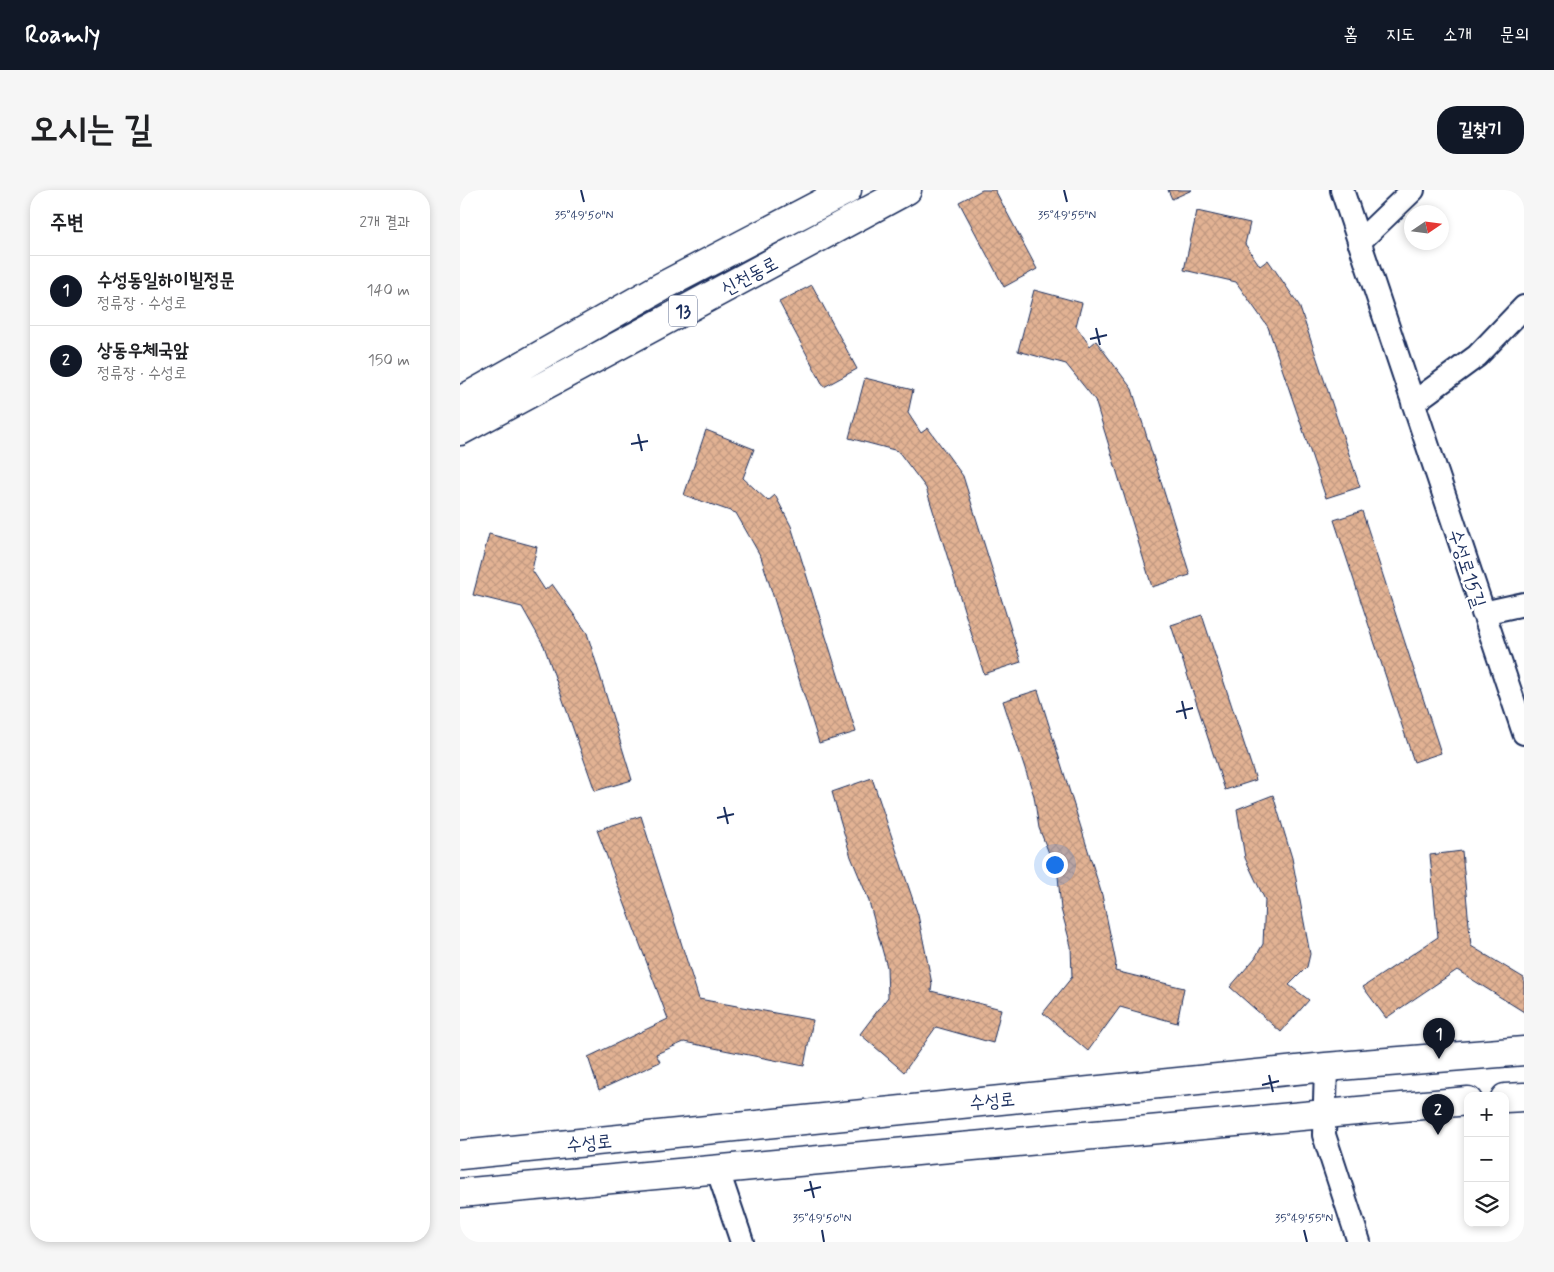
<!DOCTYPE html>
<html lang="ko">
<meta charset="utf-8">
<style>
:root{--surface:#fff;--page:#f6f6f6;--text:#202124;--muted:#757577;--line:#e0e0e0;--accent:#111827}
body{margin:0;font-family:Mynerve,"Poor Story",sans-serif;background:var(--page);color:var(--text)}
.controls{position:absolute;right:15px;bottom:15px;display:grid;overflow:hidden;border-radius:10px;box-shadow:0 2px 8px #0003}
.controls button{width:45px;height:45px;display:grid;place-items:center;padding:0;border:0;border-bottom:1px solid var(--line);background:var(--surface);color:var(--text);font:25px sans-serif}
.compass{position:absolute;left:944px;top:15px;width:45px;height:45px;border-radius:50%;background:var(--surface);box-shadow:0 2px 8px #0003;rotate:77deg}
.you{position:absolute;left:594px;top:674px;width:18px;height:18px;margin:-12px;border:4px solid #fff;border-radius:50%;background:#1a73e8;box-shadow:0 0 0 8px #1a73e833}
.badge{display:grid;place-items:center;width:32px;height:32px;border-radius:50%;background:var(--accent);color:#fff;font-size:16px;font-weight:700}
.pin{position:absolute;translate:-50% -41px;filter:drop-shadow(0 1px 2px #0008)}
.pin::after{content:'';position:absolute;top:26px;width:18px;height:15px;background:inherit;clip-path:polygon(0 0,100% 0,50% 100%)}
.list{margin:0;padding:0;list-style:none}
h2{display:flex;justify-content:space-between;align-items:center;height:65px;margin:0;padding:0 20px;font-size:21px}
h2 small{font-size:16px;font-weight:400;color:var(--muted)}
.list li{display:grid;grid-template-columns:32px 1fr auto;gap:15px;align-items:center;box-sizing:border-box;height:70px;padding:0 20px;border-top:1px solid var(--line)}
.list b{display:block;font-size:19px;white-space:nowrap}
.list p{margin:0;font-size:16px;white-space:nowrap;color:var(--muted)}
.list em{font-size:16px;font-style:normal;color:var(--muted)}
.icon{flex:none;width:28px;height:28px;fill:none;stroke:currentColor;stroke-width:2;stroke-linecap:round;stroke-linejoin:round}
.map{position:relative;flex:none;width:1064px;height:1052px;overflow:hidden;border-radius:20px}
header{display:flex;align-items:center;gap:30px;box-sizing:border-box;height:70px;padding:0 25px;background:var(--accent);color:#fff}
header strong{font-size:24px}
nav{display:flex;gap:28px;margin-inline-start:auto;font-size:18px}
.intro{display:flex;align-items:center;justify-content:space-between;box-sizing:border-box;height:120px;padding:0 30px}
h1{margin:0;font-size:35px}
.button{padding:12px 22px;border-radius:20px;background:var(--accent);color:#fff;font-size:18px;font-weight:700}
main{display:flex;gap:30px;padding:0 30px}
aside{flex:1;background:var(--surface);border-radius:20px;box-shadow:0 2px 8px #0003}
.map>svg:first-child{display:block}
.building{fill:url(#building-cross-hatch);stroke:#1b2f5e}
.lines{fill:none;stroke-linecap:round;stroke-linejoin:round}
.minor-casing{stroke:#1b2f5e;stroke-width:26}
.secondary-casing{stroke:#1b2f5e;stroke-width:31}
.primary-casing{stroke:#1b2f5e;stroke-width:31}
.minor{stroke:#fff;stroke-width:22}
.secondary{stroke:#fff;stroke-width:28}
.primary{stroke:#fff;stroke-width:28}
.ticks{fill:none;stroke:#1b2f5e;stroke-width:2}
.labels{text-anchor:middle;stroke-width:5;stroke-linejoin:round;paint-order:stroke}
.shield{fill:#fff;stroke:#5f6d8e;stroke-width:1}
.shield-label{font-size:18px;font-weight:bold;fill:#1b2f5e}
.street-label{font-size:19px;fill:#1b2f5e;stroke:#fff}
.ticks-label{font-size:12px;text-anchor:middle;fill:#1b2f5e;stroke:#fff;stroke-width:5;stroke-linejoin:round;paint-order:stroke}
</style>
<header>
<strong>Roamly</strong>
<nav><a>홈</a><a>지도</a><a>소개</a><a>문의</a></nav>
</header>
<div class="intro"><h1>오시는 길</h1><a class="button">길찾기</a></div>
<main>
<aside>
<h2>주변<small>2개 결과</small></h2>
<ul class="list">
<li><span class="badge">1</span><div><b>수성동일하이빌정문</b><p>정류장 · 수성로</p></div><em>140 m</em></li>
<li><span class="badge">2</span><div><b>상동우체국앞</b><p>정류장 · 수성로</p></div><em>150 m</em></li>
</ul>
</aside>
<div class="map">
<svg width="1064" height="1052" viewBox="0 0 1064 1052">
<defs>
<pattern id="building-cross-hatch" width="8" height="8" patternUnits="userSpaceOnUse" patternTransform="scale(1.25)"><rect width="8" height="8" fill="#e2b293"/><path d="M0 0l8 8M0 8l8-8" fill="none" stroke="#c19981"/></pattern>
</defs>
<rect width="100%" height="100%" fill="#fff"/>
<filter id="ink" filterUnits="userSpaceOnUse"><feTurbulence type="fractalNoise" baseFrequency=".02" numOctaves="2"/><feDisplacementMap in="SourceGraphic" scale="10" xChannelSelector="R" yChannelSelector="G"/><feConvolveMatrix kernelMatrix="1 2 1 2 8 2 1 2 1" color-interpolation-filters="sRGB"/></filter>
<g filter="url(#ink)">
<!-- building -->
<path class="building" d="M522 0H535L577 79 544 97 499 12Z
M708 0H732L712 9Z
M737 21 790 33 785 54 800 76 808 70 839 115 900 297 866 308 808 137 776 92 724 80Z
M352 95 397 179 364 197 319 112Z
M574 100 622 113 616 136 630 156 636 151 672 199 730 385 692 397 635 210 606 174 558 161Z
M405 188 453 200 448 223 461 243 468 238 503 286 561 472 524 484 466 298 438 261 389 248Z
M246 240 294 259 283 288 308 311 315 305 331 336 396 542 359 553 301 367 276 323 224 305Z
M902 321 981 563 954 572 874 330Z
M29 344 77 357 72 380 85 400 92 394 127 443 172 590 135 601 84 456 62 417 13 405Z
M742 425 796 590 765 600 711 435Z
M578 500 642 705 656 773 655 781 724 798 717 833 660 817 628 861 583 823 612 787 611 756 601 719 598 686 579 638 574 606 543 511Z
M412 588 458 725 472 794 471 801 541 819 533 853 476 837 444 882 400 844 428 807 427 777 408 708 391 667 372 602Z
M813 605 832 668 850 764 847 777 829 795 849 810 821 842 770 797 795 768 803 754 805 710 785 668 777 619Z
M181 626 239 809 353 830 344 876 224 852 196 864 200 872 139 900 128 867 208 829 137 640Z
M1002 661 1011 756 1064 788V822L997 780 926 828 903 797 978 747 970 665Z"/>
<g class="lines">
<!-- minor casing -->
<g class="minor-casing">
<path id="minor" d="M882 0 1064 543
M899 52 953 0
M953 213 1017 166 1064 117
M1023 423 1064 414
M866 877 864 945 899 1052
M258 981 282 1052"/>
</g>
<!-- secondary casing -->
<g class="secondary-casing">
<path id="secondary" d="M1045 908 1064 907
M0 965 866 877 1064 861
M0 1003C336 974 672 939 1008 911"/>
</g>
<!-- primary casing -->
<g class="primary-casing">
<path id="primary" d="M0 211 201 97 387 0
M0 241 447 0"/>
</g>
<!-- minor -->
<use href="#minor" class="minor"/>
<!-- secondary -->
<use href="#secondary" class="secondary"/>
<!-- primary -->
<use href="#primary" class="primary"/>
</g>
</g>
<!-- ticks -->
<path class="ticks" d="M121 0 124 12M604 0 607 12M636 138 640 155M630 149 647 145M178 244 182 261M171 254 188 251M722 511 726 529M716 522 733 518M264 617 268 634M257 628 274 624M809 885 813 902M802 895 819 891M350 991 354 1008M344 1001 361 997M362 1040 364 1052M844 1040 847 1052"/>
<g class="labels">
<!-- shield labels -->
<rect class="shield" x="209" y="105.5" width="28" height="31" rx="4"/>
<g class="shield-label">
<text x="223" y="127">13</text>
</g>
<!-- street labels -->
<g class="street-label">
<text transform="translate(289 85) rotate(-28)" y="7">신천동로</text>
<text transform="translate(1008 378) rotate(72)" y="7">수성로15길</text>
<text transform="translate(532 910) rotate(-6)" y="7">수성로</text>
<text transform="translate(129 952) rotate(-6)" y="7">수성로</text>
</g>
</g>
<g class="ticks-label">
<text x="124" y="29">35°49'50"N</text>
<text x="607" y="29">35°49'55"N</text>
<text x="362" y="1032">35°49'50"N</text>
<text x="844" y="1032">35°49'55"N</text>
</g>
</svg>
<div class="controls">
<button>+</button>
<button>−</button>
<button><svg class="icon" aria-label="layers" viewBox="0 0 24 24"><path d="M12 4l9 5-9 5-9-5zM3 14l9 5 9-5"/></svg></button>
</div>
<svg class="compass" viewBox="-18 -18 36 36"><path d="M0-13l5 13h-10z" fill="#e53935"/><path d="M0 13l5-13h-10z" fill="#757577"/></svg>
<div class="you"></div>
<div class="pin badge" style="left:979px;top:869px">1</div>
<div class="pin badge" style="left:978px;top:945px">2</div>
</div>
</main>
